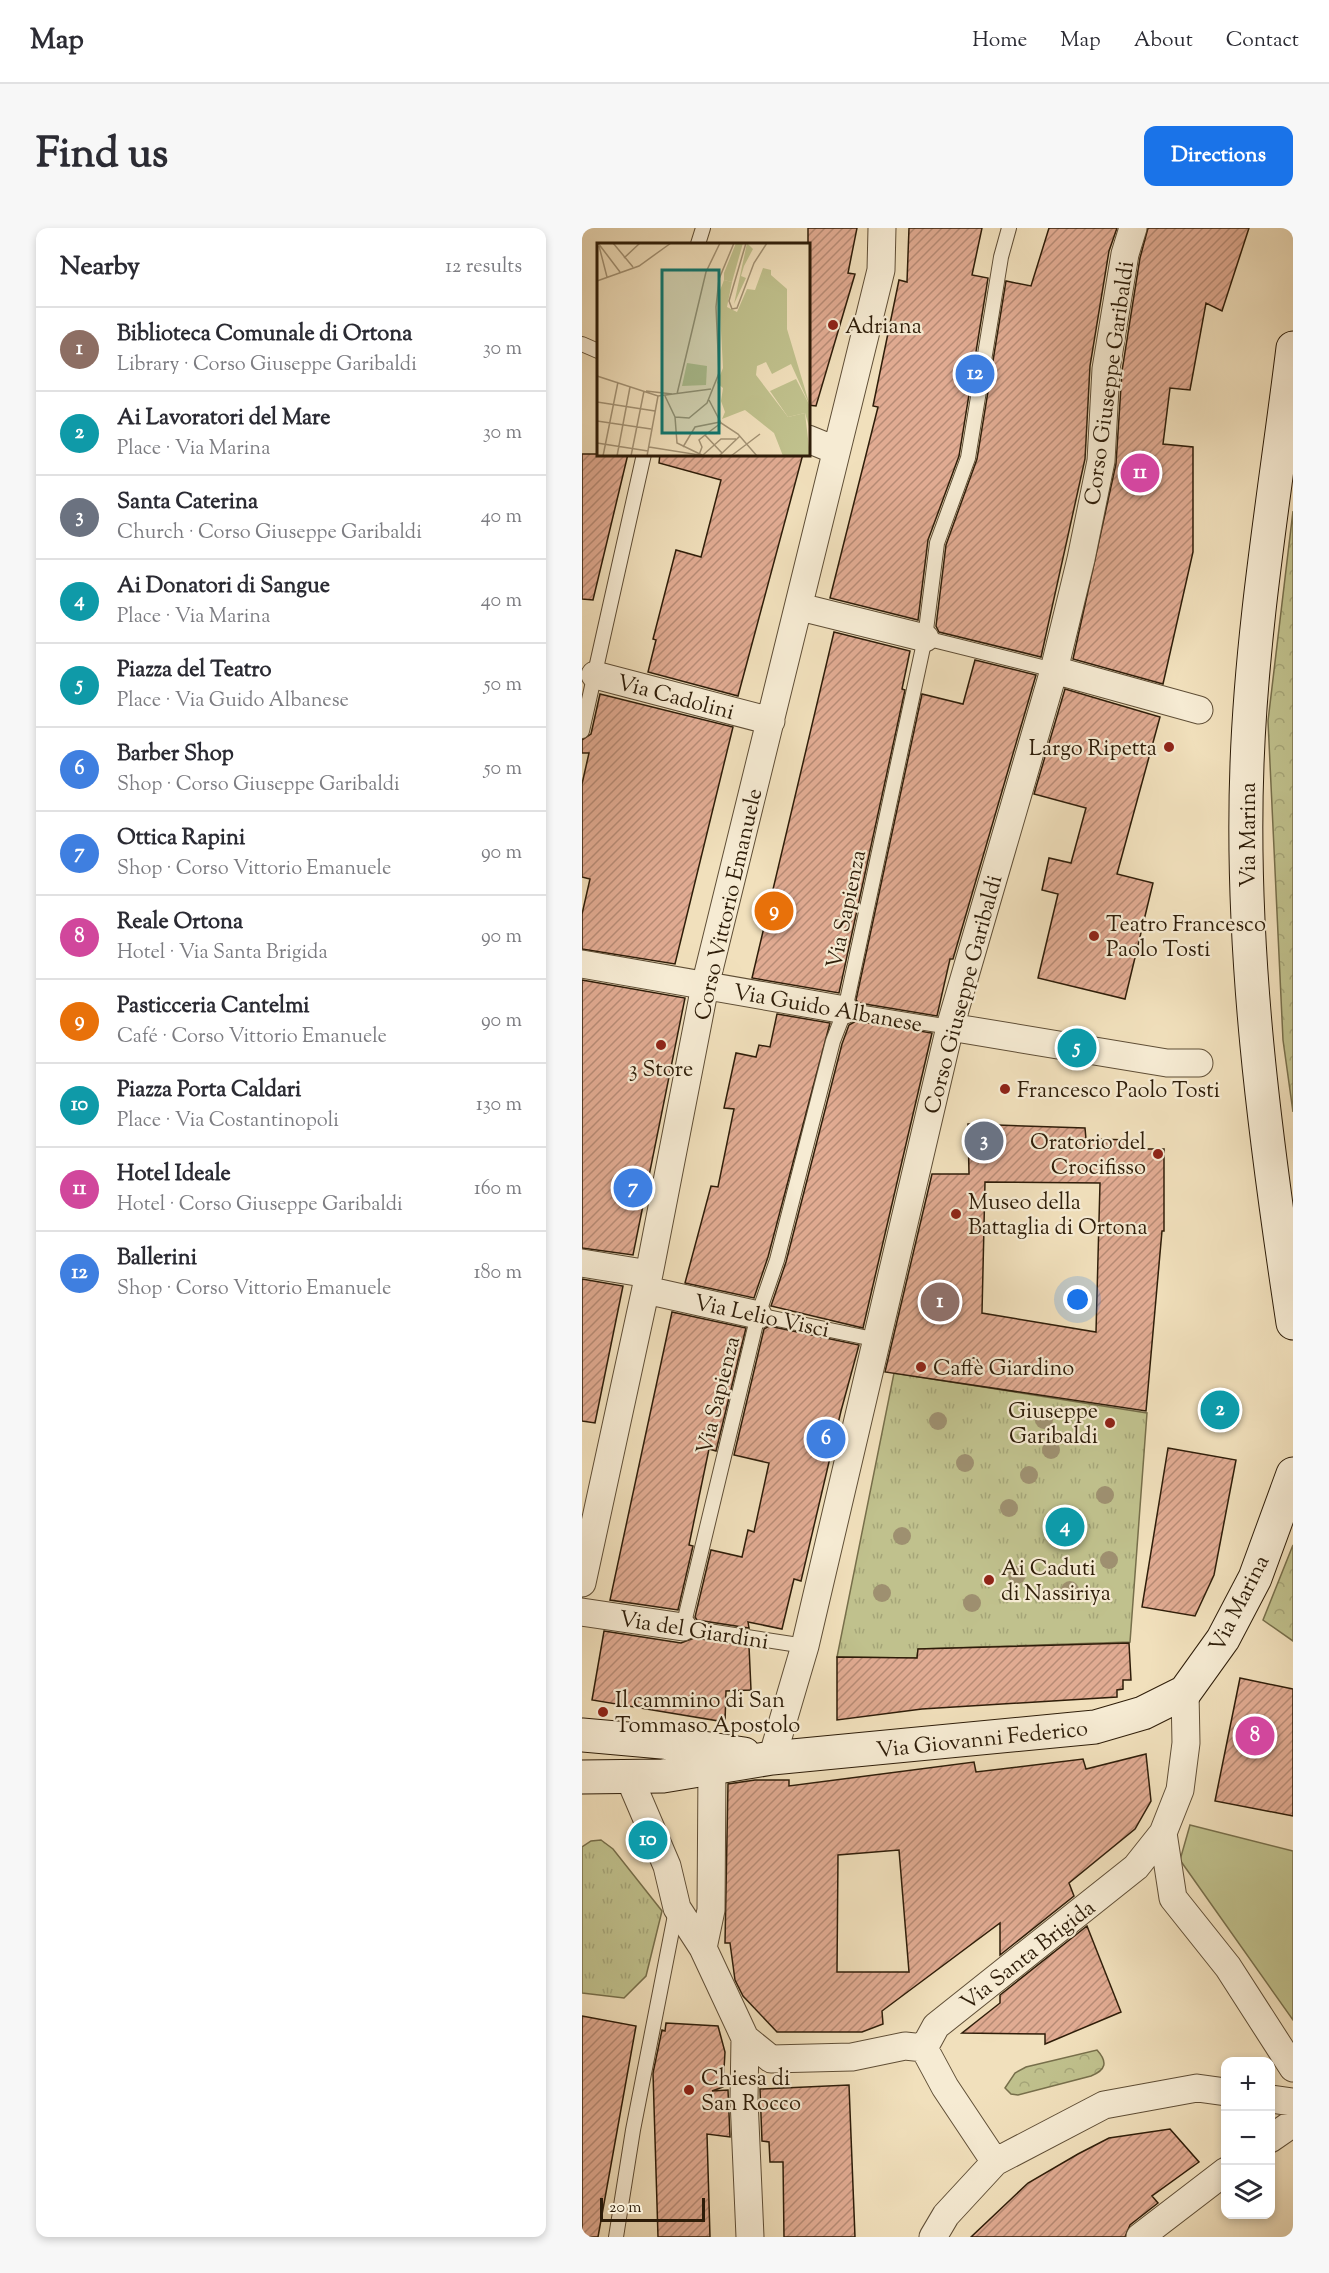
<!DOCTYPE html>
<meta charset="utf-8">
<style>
:root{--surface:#fff;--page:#f7f7f7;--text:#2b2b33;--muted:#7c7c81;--line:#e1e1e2;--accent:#1a73e8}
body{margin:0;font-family:"Sorts Mill Goudy",serif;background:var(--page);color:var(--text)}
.controls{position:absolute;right:18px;bottom:18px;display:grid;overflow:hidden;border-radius:12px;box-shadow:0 3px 9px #0003}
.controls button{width:54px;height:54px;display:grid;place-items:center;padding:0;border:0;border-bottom:2px solid var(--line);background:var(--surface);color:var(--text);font:30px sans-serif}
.scale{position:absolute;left:18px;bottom:15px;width:105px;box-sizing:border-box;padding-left:6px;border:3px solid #2e1d09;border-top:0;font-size:16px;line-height:21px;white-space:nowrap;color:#2e1d09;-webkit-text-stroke:4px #f6ebd3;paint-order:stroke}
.you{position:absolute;left:496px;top:1072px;width:21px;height:21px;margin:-15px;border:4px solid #fff;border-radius:50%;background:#1a73e8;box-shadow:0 0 0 9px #1a73e833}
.badge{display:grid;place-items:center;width:39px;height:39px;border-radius:50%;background:var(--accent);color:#fff;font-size:20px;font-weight:700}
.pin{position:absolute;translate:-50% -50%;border:3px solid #fff;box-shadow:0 2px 6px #0006}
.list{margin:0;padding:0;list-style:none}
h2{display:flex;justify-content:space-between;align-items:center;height:78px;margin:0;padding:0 24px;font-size:26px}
h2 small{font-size:20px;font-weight:400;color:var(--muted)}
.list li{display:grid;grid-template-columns:39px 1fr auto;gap:18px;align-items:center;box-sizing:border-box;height:84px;padding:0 24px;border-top:2px solid var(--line)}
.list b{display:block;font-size:22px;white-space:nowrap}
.list p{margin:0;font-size:20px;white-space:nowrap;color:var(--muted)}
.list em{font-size:20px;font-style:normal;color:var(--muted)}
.icon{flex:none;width:33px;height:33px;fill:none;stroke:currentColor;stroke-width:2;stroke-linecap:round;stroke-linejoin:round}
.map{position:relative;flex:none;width:711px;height:2009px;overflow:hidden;border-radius:12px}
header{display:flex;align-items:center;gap:36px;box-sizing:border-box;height:84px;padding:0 30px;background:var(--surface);border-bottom:2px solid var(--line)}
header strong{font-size:28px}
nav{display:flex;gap:33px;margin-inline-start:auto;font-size:21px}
.intro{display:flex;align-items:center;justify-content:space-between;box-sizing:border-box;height:144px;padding:0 36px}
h1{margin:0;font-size:42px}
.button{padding:15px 27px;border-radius:12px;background:var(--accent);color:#fff;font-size:21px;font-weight:700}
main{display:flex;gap:36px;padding:0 36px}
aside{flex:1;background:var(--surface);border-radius:12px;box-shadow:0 3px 9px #0003}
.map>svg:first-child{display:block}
.green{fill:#c0c18d;stroke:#776f4b;stroke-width:1.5}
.forest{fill:url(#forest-crowns);stroke:#776f4b;stroke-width:1.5}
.park{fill:url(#park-tufts);stroke:#776f4b;stroke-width:1.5}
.building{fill:url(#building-hatch);stroke:#2e1d09;stroke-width:1.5;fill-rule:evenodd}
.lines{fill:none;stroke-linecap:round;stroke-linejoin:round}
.lane-casing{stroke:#5f4e36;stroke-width:16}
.street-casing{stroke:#5f4e36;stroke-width:29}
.secondary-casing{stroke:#2e1d09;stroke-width:35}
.lane{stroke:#f6ebd3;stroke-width:14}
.street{stroke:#f6ebd3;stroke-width:27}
.secondary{stroke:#f6ebd3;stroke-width:33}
.tree{fill:#9e9070}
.poi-dot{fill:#8f2418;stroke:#f6ebd3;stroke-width:2}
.labels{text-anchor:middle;stroke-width:4.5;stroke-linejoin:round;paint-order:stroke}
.poi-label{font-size:22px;fill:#2e1d09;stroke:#f6ebd3;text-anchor:start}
.street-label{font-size:22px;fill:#2e1d09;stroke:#f6ebd3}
.inset-road{fill:none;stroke:#a39274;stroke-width:1.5}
.view{fill:#0f766e;fill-opacity:0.15;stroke:#0f766e;stroke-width:3}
.inset-edge{fill:none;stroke:#2e1d09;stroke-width:3}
</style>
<header>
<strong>Map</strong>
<nav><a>Home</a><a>Map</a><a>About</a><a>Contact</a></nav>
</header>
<div class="intro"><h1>Find us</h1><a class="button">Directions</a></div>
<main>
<aside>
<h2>Nearby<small>12 results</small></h2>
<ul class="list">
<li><span class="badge" style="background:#8d6e63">1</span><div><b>Biblioteca Comunale di Ortona</b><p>Library · Corso Giuseppe Garibaldi</p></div><em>30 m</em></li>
<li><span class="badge" style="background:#0f9aa8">2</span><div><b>Ai Lavoratori del Mare</b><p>Place · Via Marina</p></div><em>30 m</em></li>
<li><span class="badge" style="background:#6b7280">3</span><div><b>Santa Caterina</b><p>Church · Corso Giuseppe Garibaldi</p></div><em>40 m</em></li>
<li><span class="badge" style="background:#0f9aa8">4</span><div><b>Ai Donatori di Sangue</b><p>Place · Via Marina</p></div><em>40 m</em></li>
<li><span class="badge" style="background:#0f9aa8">5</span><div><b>Piazza del Teatro</b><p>Place · Via Guido Albanese</p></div><em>50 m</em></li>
<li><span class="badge" style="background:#3f7fe0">6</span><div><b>Barber Shop</b><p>Shop · Corso Giuseppe Garibaldi</p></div><em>50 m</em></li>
<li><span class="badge" style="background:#3f7fe0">7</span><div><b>Ottica Rapini</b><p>Shop · Corso Vittorio Emanuele</p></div><em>90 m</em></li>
<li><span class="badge" style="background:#d1479c">8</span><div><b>Reale Ortona</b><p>Hotel · Via Santa Brigida</p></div><em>90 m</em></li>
<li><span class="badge" style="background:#e8710a">9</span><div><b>Pasticceria Cantelmi</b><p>Café · Corso Vittorio Emanuele</p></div><em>90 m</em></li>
<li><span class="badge" style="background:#0f9aa8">10</span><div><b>Piazza Porta Caldari</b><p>Place · Via Costantinopoli</p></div><em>130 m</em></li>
<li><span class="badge" style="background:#d1479c">11</span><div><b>Hotel Ideale</b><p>Hotel · Corso Giuseppe Garibaldi</p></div><em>160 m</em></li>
<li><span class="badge" style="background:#3f7fe0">12</span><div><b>Ballerini</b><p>Shop · Corso Vittorio Emanuele</p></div><em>180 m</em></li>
</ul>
</aside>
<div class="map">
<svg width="711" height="2009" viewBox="0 0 711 2009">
<defs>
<pattern id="forest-crowns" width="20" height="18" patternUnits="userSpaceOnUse" patternTransform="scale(1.5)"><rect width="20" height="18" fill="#c0c18d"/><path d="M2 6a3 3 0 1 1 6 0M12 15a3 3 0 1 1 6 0" fill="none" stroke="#a5a578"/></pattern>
<pattern id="park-tufts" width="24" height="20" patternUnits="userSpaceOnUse" patternTransform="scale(1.5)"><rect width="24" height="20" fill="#c0c18d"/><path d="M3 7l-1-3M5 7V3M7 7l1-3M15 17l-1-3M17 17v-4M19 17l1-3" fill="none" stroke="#a5a578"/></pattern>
<pattern id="building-hatch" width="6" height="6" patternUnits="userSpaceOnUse" patternTransform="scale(1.5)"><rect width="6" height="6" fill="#e1ab92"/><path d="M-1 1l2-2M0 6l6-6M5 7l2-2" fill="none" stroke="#b78b75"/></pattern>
</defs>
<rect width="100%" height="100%" fill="#f1e0bc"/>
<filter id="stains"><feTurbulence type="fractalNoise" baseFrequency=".00333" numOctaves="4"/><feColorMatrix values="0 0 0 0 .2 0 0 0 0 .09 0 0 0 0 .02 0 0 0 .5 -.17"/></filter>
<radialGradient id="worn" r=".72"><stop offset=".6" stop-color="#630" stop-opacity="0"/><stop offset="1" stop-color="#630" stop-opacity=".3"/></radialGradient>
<!-- green -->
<path class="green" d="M608 1597 711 1623V1792L598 1632Z"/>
<!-- forest -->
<path class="forest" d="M711 283V884L701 812 686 493Z
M711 1317V1413L681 1392Z
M515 1822C526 1834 524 1842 509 1848L436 1867 429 1866 423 1860 433 1845 444 1839Z"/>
<!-- park -->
<path class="park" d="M312 1145 565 1185 548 1414 336 1421 335 1430 255 1429Z
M19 1612 31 1621 80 1683 64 1748 42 1770 0 1765V1619L9 1613Z"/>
<!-- building -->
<path class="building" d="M226 0H275L266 45 273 46 234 178 226 177Z
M327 0H400L390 47 406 50 377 228 346 312 336 392 248 370 296 179 291 178 317 52 325 54Z
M467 0H535L527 23 508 138 503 231 459 429 357 404 354 398 364 317 395 231 424 53 449 58Z
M566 0H667L640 83 624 75 608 162 588 160 581 216 611 219V324L581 456 491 431 534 236 540 143 558 30Z
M0 226H46L11 372 0 371Z
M78 226H221L156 468 66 444 74 412 71 411 94 322 119 329 139 252 77 235Z
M252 404 328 423 320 461 323 462 257 765 170 750Z
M393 432 454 447 371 731H368L355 788 277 775 274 772 340 466 381 476Z
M483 461 578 489 535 646 571 655 543 771 456 750 476 666 460 662 467 630 489 635 504 580 452 566Z
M18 466 151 499 93 736 0 721V686L8 651 0 649V556L7 525H0V512L9 506Z
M0 752 103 770 51 1027 0 1020Z
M195 786 248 795 186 1029 172 1070 103 1055 129 958 136 959 152 881 142 880 154 825 174 829 177 817 188 819Z
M274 793 350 805 281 1100 189 1078 204 1034 260 816 267 797Z
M386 896 503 900 504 911 556 912 555 921H582V1003H580L564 1183 303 1144 350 946H387ZM403 954 518 955 514 1104 400 1085Z
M0 1051 41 1058 13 1195 0 1193Z
M90 1084 164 1100 134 1223 127 1221 107 1317 111 1318 96 1382 28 1372Z
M187 1098 277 1117 259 1183 219 1353 212 1351 200 1401 166 1394 167 1400 115 1392 113 1389 129 1322 160 1329 166 1302 172 1304 187 1235 152 1227 182 1101Z
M586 1220 654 1232 632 1347 613 1388 560 1379Z
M22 1403 99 1415 112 1410 167 1418 169 1462 144 1463 143 1494 10 1472Z
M547 1415 549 1452H541V1461L535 1462V1469L340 1481 255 1492V1429L335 1430 336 1421Z
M658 1450 711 1461V1588L633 1573Z
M564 1526 569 1573 553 1601 487 1655 492 1668 418 1727V1695L300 1783 301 1796 280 1804H195L161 1768 153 1752 148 1715H143L146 1556 173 1552H207V1558L392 1534 394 1544 501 1531 504 1541ZM317 1622 327 1744H255L256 1627Z
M505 1698 539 1784 463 1816V1806L380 1805 418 1775V1767Z
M0 1788 54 1798 16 2009H0Z
M84 1795 136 1798 143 1824 141 1859 130 1863 146 1862 148 1909 125 1906 128 2009H76L71 1845 80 1802 83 1803Z
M267 1857 273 2009H202L201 1934H188L187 1914 180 1913 178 1861Z
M588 1901 617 1934 570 1968 576 1975 548 1997 543 2009H389L446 1955 496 1926 527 1910Z"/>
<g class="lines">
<!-- lane casing -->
<g class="lane-casing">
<path id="lane" d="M116 16 121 0
M0 116 16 123
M343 410 472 442
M0 503 62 226
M263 782 368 799
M176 1087 296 1112
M223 1418 101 1399 176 1087 195 1032 251 813 263 782 343 410 355 315 386 230 419 29 427 0
M34 2009 51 1902 94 1682"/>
</g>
<!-- street casing -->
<g class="street-casing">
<path id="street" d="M226 211 253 222
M218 379 343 410
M472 442 617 482
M13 447 189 493
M0 736 263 782
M368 799 585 835H617
M0 1035 67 1046
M64 1062 176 1087
M0 1355 67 1046 123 758 299 42 300 0
M0 1384 101 1399
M190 1530 223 1418 368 799 472 442 499 331 519 233 524 141 543 26 551 0
M47 1549 85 1638 95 1680 121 1720 163 1810 162 1871 168 2009
M581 1605 591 1670 646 1739 711 1840
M121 1720 129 1682 130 1541
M163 1810 189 1831 270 1829 323 1818 342 1820 354 1798 554 1639 581 1605 598 1562 604 1515 603 1464
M342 1820 363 1859 413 1934
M688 1871 711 1874
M688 1911 711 1895
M351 2009 364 1987 413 1934 522 1877 615 1860 644 1864
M558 2009 644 1943"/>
</g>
<!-- secondary casing -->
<g class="secondary-casing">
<path id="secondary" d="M711 120C694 258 670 397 665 536 658 723 683 910 711 1095
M0 1507 80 1514 162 1526
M0 1549 81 1548 190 1530 513 1499 561 1485 603 1464 641 1411 673 1350 711 1246"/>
</g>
<!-- lane -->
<use href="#lane" class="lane"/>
<!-- street -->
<use href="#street" class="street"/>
<!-- secondary -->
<use href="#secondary" class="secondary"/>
</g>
<!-- trees -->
<g class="tree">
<circle cx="462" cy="1192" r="9"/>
<circle cx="356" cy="1193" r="9"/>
<circle cx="469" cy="1222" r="9"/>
<circle cx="383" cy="1235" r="9"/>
<circle cx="447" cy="1247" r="9"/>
<circle cx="523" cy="1267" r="9"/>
<circle cx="427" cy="1280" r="9"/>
<circle cx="320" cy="1308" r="9"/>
<circle cx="527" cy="1332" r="9"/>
<circle cx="435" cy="1347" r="9"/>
<circle cx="488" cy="1362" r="9"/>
<circle cx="300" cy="1365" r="9"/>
<circle cx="390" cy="1375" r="9"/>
</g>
<!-- markers -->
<g class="poi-dot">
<circle cx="251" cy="97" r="6"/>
<circle cx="587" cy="519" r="6"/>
<circle cx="512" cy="708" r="6"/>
<circle cx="79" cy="817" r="6"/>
<circle cx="423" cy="861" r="6"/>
<circle cx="576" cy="926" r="6"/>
<circle cx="374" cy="986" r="6"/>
<circle cx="339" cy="1139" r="6"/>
<circle cx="528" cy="1195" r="6"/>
<circle cx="407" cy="1352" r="6"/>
<circle cx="21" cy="1484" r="6"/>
<circle cx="107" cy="1862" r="6"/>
</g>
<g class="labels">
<!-- poi labels -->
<g class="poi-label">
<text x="263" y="105">Adriana</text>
<text x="575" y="527" text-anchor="end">Largo Ripetta</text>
<text x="524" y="703">Teatro Francesco<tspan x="524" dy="25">Paolo Tosti</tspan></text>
<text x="79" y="848" text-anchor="middle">3 Store</text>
<text x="435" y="869">Francesco Paolo Tosti</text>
<text x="564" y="921" text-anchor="end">Oratorio del<tspan x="564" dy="25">Crocifisso</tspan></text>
<text x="386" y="981">Museo della<tspan x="386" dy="25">Battaglia di Ortona</tspan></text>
<text x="351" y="1147">Caffè Giardino</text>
<text x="516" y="1190" text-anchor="end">Giuseppe<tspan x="516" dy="25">Garibaldi</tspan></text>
<text x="419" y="1347">Ai Caduti<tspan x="419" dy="25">di Nassiriya</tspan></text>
<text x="33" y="1479">Il cammino di San<tspan x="33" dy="25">Tommaso Apostolo</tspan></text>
<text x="119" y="1857">Chiesa di<tspan x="119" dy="25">San Rocco</tspan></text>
</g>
<!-- street labels -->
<g class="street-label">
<text transform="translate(526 155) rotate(-82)" y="8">Corso Giuseppe Garibaldi</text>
<text transform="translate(94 468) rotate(15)" y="8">Via Cadolini</text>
<text transform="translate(665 607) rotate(-90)" y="8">Via Marina</text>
<text transform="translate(145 676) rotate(-77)" y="8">Corso Vittorio Emanuele</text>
<text transform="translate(263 681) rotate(-78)" y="8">Via Sapienza</text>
<text transform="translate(380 766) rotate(-75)" y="8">Corso Giuseppe Garibaldi</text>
<text transform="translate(246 779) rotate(10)" y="8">Via Guido Albanese</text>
<text transform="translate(180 1087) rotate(12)" y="8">Via Lelio Visci</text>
<text transform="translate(135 1167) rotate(-76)" y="8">Via Sapienza</text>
<text transform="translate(656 1375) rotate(-63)" y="8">Via Marina</text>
<text transform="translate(112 1401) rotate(9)" y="8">Via del Giardini</text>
<text transform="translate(400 1510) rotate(-6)" y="8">Via Giovanni Federico</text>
<text transform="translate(445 1726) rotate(-38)" y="8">Via Santa Brigida</text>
</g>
</g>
<!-- overview -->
<g transform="translate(15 15)">
<rect width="213" height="213" fill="#f1e0bc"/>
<path d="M139 0H146L135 39 127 37V30ZM150 0 156 6 147 23 144 33 149 35 137 61ZM199 136 213 163V187L208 170 191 174 173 148Z" fill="#c0c18d"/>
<path d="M166 25 174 27V32L190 46V86L213 163 194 121 175 131 169 119 160 123 159 132 191 174 208 170 213 213H186L177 190 148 167 125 176 128 169 124 158 126 145 120 140 126 125 122 50 127 37 135 39 130 64 140 69 150 46 158 47Z" fill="#c0c18d"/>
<path d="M90 120 110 123 109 142 85 143Z" fill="#c0c18d"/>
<path class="inset-road" d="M1 0 23 29M16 0 36 24M149 0 132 58 135 66 140 65 157 20 170 0M2 3 10 34M27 15 43 0M0 38 42 23 74 0M0 133 61 153 114 146M49 148 75 151M80 151 109 29 123 0M68 153 78 174 80 200 107 213M112 157 124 180 141 191 160 213M0 159 58 168M78 174 92 175 110 160 122 130 119 64 122 36 137 0M0 178 54 186M124 180 108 192 125 210M0 200 51 208M52 204 102 212 105 204 102 197 108 192M86 204 98 184 123 179M106 212 124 196H139M6 213 21 139M20 213 33 144M34 213 47 148M50 213 61 153M122 213 143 193M134 213 163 191"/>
<path class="view" d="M65 27H122V190H65Z"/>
<rect width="213" height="213" class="inset-edge"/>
</g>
<rect width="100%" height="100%" filter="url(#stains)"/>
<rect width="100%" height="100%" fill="url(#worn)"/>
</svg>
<div class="controls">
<button>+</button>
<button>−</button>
<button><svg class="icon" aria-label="layers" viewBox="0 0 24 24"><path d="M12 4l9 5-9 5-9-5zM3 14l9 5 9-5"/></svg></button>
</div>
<div class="scale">20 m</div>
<div class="you"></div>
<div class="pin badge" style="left:358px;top:1074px;background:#8d6e63">1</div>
<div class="pin badge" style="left:638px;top:1182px;background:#0f9aa8">2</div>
<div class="pin badge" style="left:402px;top:913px;background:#6b7280">3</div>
<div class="pin badge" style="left:483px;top:1299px;background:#0f9aa8">4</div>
<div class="pin badge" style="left:495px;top:820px;background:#0f9aa8">5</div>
<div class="pin badge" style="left:244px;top:1211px;background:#3f7fe0">6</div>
<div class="pin badge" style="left:51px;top:960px;background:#3f7fe0">7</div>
<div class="pin badge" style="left:673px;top:1508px;background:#d1479c">8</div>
<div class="pin badge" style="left:192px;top:683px;background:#e8710a">9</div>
<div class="pin badge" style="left:66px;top:1612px;background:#0f9aa8">10</div>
<div class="pin badge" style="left:558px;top:245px;background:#d1479c">11</div>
<div class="pin badge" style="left:393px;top:146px;background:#3f7fe0">12</div>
</div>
</main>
